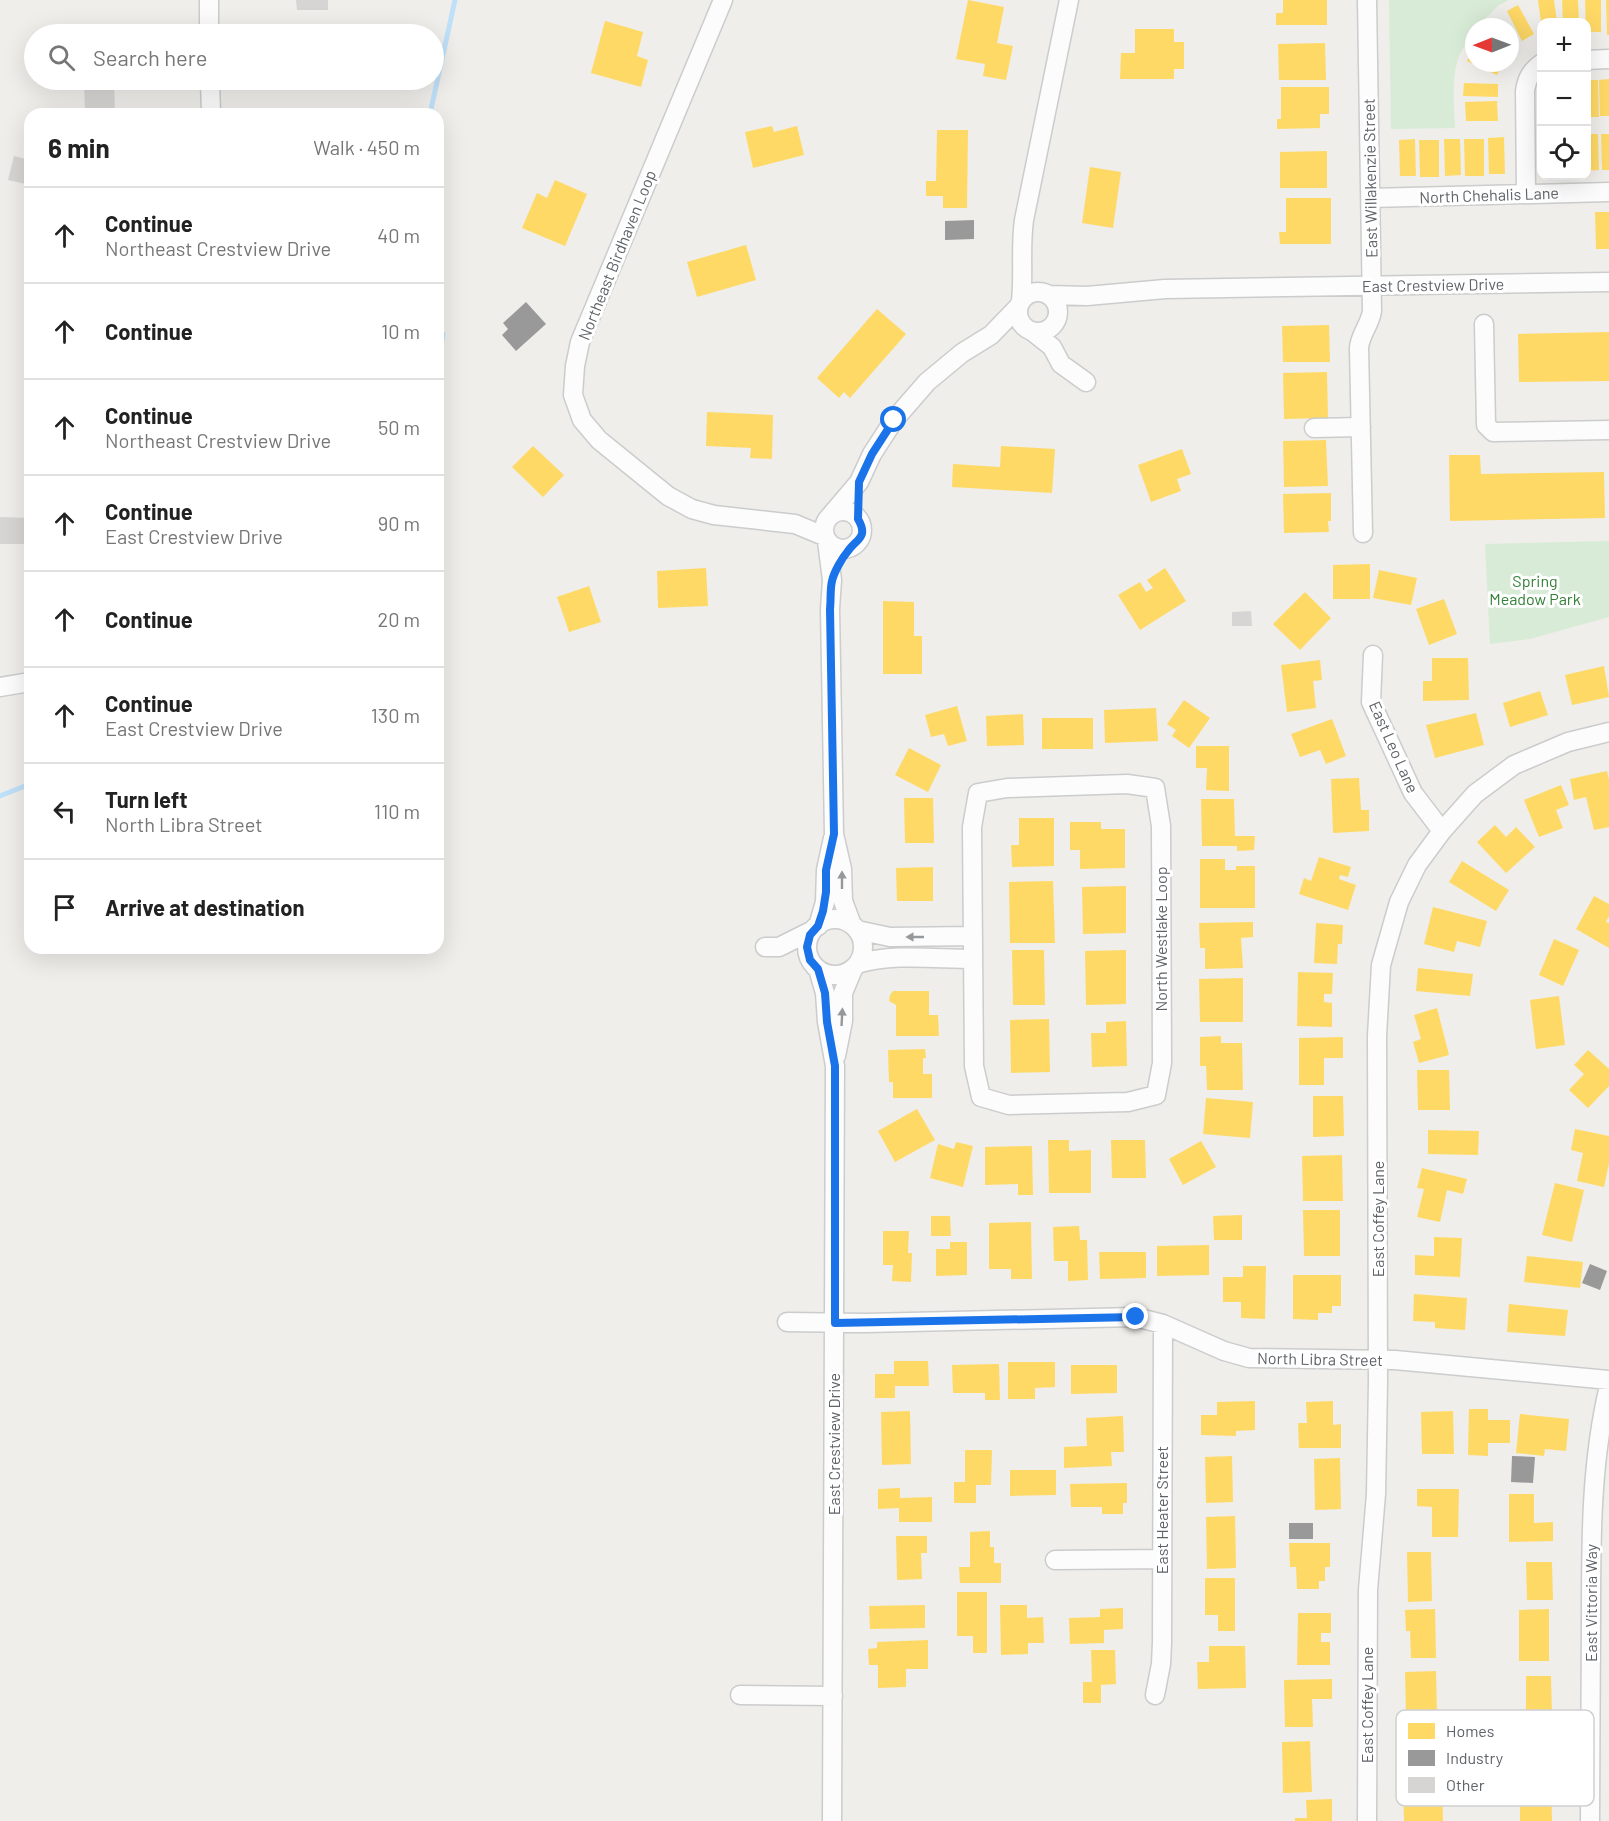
<!DOCTYPE html>
<meta charset="utf-8">
<style>
:root{--surface:#fff;--page:#f2f2f2;--text:#222;--muted:#767676;--line:#e0e0e0}
body{margin:0;font-family:Barlow,sans-serif;background:var(--page);color:var(--text)}
.controls{position:absolute;right:18px;top:18px;display:grid;overflow:hidden;border-radius:12px;box-shadow:0 6px 24px #0002}
.controls button{width:54px;height:54px;display:grid;place-items:center;padding:0;border:0;border-bottom:2px solid var(--line);background:var(--surface);color:var(--text);font:30px sans-serif}
.compass{position:absolute;left:1465px;top:18px;width:54px;height:54px;border-radius:50%;background:var(--surface);box-shadow:0 6px 24px #0002;rotate:269deg}
.stop{position:absolute;width:18px;height:18px;margin:-14px;border:4px solid #1a73e8;border-radius:50%;background:#fff}
.stop.end{background:#1a73e8;border-color:#fff;box-shadow:0 2px 6px #0008}
.list{margin:0;padding:0;list-style:none}
h2{display:flex;justify-content:space-between;align-items:center;height:78px;margin:0;padding:0 24px;font-size:26px}
h2 small{font-size:20px;font-weight:400;color:var(--muted)}
.list li{display:grid;grid-template-columns:39px 1fr auto;gap:18px;align-items:center;box-sizing:border-box;height:96px;padding:0 24px;border-top:2px solid var(--line)}
.list b{display:block;font-size:22px;white-space:nowrap}
.list p{margin:0;font-size:20px;white-space:nowrap;color:var(--muted)}
.list em{font-size:20px;font-style:normal;color:var(--muted)}
.icon{flex:none;width:33px;height:33px;fill:none;stroke:currentColor;stroke-width:2;stroke-linecap:round;stroke-linejoin:round}
.map{position:relative;flex:none;width:1609px;height:1821px;overflow:hidden}
.search{position:absolute;background:var(--surface);box-shadow:0 6px 24px #0002;left:24px;top:24px;width:420px;height:66px;display:flex;align-items:center;gap:15px;box-sizing:border-box;padding:0 21px;border-radius:33px;color:var(--muted);font-size:22px}
.panel{position:absolute;background:var(--surface);box-shadow:0 6px 24px #0002;left:24px;top:108px;width:420px;height:846px;border-radius:18px}
.map>svg:first-child{display:block}
.green{fill:#d8ebd6}
.homes{fill:#ffd966}
.industry{fill:#999}
.lines{fill:none;stroke-linecap:round;stroke-linejoin:round}
.stream{stroke:#bfe0f9;stroke-width:5}
.building{fill:#d6d5d3}
.minor-casing{stroke:#cbcccc;stroke-width:21}
.minor{stroke:#fdfcfc;stroke-width:18}
.oneway{fill:#96999c}
.route{stroke:#1a73e8;stroke-width:8}
.labels{text-anchor:middle;stroke-width:6;stroke-linejoin:round;paint-order:stroke}
.street-label{font-size:16px;fill:#5f6368;stroke:#fff}
.park-label{font-size:16px;fill:#348238;stroke:#fff}
.key{fill:#fff;stroke:#cfd0d2;stroke-width:1.5}
.key-label{font-size:16px;fill:#5f6368}
</style>
<div class="map">
<svg width="1609" height="1821" viewBox="0 0 1609 1821">
<rect width="100%" height="100%" fill="#efeeea"/>
<!-- green -->
<path class="green" d="M1389 0H1509L1499 5 1477 27H1474C1473 37 1463 46 1459 56 1451 79 1454 104 1455 128L1391 129Z
M1609 541V617L1530 639 1490 644 1485 544Z"/>
<!-- homes -->
<path class="homes" d="M968 0 1004 7 997 43 1013 46 1006 80 983 76 985 64 956 59Z
M1283 0H1327V25H1276V13H1283Z
M1538 0H1554L1557 22H1541Z
M1562 0H1578L1579 22H1563Z
M1585 0H1601V32H1586Z
M1606 0H1609V35H1607Z
M1518 5 1534 34 1522 41 1507 11Z
M605 21 643 32 637 56 648 60 641 87 591 73Z
M1135 29H1174V42H1184V69H1174V79H1120L1121 53H1135Z
M1325 43 1326 80H1279L1278 44Z
M1474 45V63H1503L1497 75 1467 61Z
M1609 79V116H1600L1599 80Z
M1586 80H1598L1599 117H1586Z
M1464 83 1498 84V97L1463 96Z
M1281 87H1329V114H1320V128L1277 129V119H1281Z
M1497 101 1498 121H1466L1465 102Z
M772 126 774 132 797 126 804 155 753 168 745 132Z
M937 130H968L967 208H943V196H926V181H936Z
M1586 134H1598L1599 170 1586 171Z
M1601 134H1609V170H1602Z
M1504 137 1505 174H1489L1488 138Z
M1415 139 1416 176H1400L1399 140Z
M1444 139H1460L1461 175 1445 176Z
M1464 139H1484V176H1465Z
M1419 140H1439V177H1420Z
M1327 151V188H1280V152Z
M1090 167 1121 172 1113 228 1082 223Z
M555 180 587 194 565 246 522 228 537 193 547 198Z
M1286 198H1331V244H1280L1279 232H1286Z
M1595 212H1609V249H1596Z
M746 245 756 280 697 297 687 262Z
M877 309 906 334 850 398 844 392 839 398 817 378Z
M1329 325 1330 362H1283L1282 326Z
M1609 332V381L1519 382 1518 334Z
M1327 372 1328 418 1284 419 1283 373Z
M707 412 773 415 772 459 750 458 751 448 706 446Z
M1326 440 1328 486 1284 487 1283 441Z
M533 446 564 475 543 497 512 467Z
M1001 446 1055 449 1052 493 952 487 953 464 1000 467Z
M1182 449 1191 474 1177 479 1181 491 1151 502 1138 465Z
M1449 455H1480L1481 474 1604 472 1605 518 1450 521Z
M1331 493V521H1328L1329 532 1284 533 1283 494Z
M1370 564V599H1333V565Z
M706 568 708 606 658 608 657 571Z
M1165 568 1186 601 1140 630 1118 595 1140 582 1146 592 1153 588 1147 580Z
M1379 570 1417 578 1411 605 1373 598Z
M589 586 601 622 569 632 557 597Z
M1305 592 1331 618 1300 650 1273 624Z
M1444 599 1457 634 1429 645 1416 609Z
M883 601 914 602V636H922V674H883Z
M1432 658H1468L1469 700 1423 701V681H1432Z
M1320 660 1322 680 1313 681 1316 708 1287 712 1281 665Z
M1604 666 1609 697 1572 705 1565 675Z
M1540 691 1548 715 1510 727 1503 703Z
M1184 700 1210 718 1189 748 1172 736 1176 730 1167 724Z
M957 706 967 741 948 746 944 734 931 737 925 715Z
M1156 708 1158 741 1105 743 1104 710Z
M1476 713 1484 745 1435 758 1426 725Z
M1023 714 1024 745 987 746 986 716Z
M1042 718H1093V749H1042Z
M1332 719 1346 756 1326 764 1320 750 1300 757 1291 734Z
M1196 746H1229V791L1206 790 1207 768H1196Z
M909 748 941 765 928 792 895 775Z
M1607 771 1609 780V827L1594 830 1586 797 1574 800 1570 779Z
M1359 778 1361 810H1369V831L1333 833 1331 779Z
M1561 785 1569 805 1556 810 1563 828 1539 837 1524 800Z
M904 798H933L934 843H905Z
M1201 799H1234L1235 836H1255L1254 850 1237 851V846H1202Z
M1019 818H1054V866L1012 867 1011 845H1019Z
M1070 822H1101V829H1125V868L1080 869V850H1070Z
M1495 825 1506 837 1516 827 1535 847 1506 873 1477 842Z
M1319 857 1351 867 1348 877 1340 875 1339 879 1356 885 1348 910 1299 894 1304 878 1311 881Z
M1200 859H1225V870H1236V866H1255V908H1200Z
M1462 861 1509 890 1496 911 1449 882Z
M933 867V901H897L896 868Z
M1053 881 1055 943H1010L1009 882Z
M1126 886V933L1083 934 1082 887Z
M1594 896 1609 904V916L1606 922 1609 923V948L1576 929Z
M1433 907 1487 921 1480 947 1457 941 1454 952 1424 944Z
M1253 922V937L1241 938 1243 968 1205 969V948H1200L1199 923Z
M1316 923 1343 925 1342 944H1338L1337 964 1314 963Z
M1554 939 1579 950 1563 986 1539 975Z
M1012 950H1044L1045 1005H1013Z
M1126 950V1004L1086 1005 1085 951Z
M1418 968 1473 974 1470 996 1416 991Z
M1298 972 1333 973 1332 994H1324V1002L1332 1003V1027L1297 1026Z
M1243 978V1022H1200L1199 979Z
M893 991H929V1015H938L939 1036H896V1005L889 1001 890 995Z
M1559 996 1565 1045 1536 1049 1530 1000Z
M1437 1008 1449 1055 1419 1063 1413 1042 1421 1039 1414 1015Z
M1049 1019 1050 1072 1011 1073 1010 1020Z
M1126 1021 1127 1066 1092 1067 1091 1033H1106V1022Z
M1221 1036V1043H1242L1243 1090H1207L1206 1066H1200V1037Z
M1343 1037V1058H1324V1085H1299V1038Z
M925 1049 926 1058H923V1074H932V1098H893V1082H889L888 1050Z
M1588 1050 1609 1069V1086L1588 1108 1569 1090 1584 1074 1574 1065Z
M1417 1070H1449L1450 1110H1418Z
M1313 1096H1343L1344 1136 1313 1137Z
M1206 1098 1253 1102 1250 1138 1203 1134Z
M917 1109 935 1140 895 1162 878 1131Z
M1575 1129 1609 1136V1163L1604 1187 1577 1181 1583 1153 1571 1150Z
M1428 1130 1479 1131 1478 1155 1428 1154Z
M1048 1140H1069V1151L1091 1150V1193H1049Z
M1111 1140H1145L1146 1178H1112Z
M1201 1141 1216 1167 1183 1185 1169 1159Z
M956 1142 973 1146 963 1187 930 1178 938 1144 954 1149Z
M1032 1146 1033 1195H1018V1184L985 1185V1147Z
M1342 1155 1343 1201H1303L1302 1156Z
M1422 1168 1467 1179 1463 1194 1447 1190 1440 1222 1417 1217 1424 1189 1417 1188Z
M1555 1183 1584 1190 1572 1242 1542 1235Z
M1303 1210H1340V1256H1304Z
M1242 1215V1240H1214L1213 1216Z
M931 1216H950L951 1236H931Z
M1031 1222 1032 1279H1011V1269H989V1223Z
M1079 1226 1080 1240H1087L1088 1280 1068 1281V1261H1054L1053 1227Z
M883 1231H909L908 1253H912L911 1282 892 1281 893 1265H883Z
M1434 1237 1462 1238 1460 1277 1415 1275V1255L1434 1256Z
M950 1242H967V1275L936 1276V1249H950Z
M1209 1245V1275L1157 1276V1246Z
M1099 1252H1146V1278L1100 1279Z
M1527 1256 1583 1262 1580 1288 1524 1282Z
M1243 1266H1266L1265 1319 1241 1318V1302H1223V1277H1243Z
M1293 1275H1341V1306H1332V1313H1318V1320L1293 1319Z
M1414 1294 1467 1298 1465 1330 1435 1328V1322L1413 1321Z
M1509 1304 1568 1310 1565 1336 1507 1332Z
M894 1361H928L929 1386H895V1398H875V1374H894Z
M1008 1362H1055V1387L1035 1388V1399H1008Z
M999 1364 1000 1400H985V1393H953L952 1365Z
M1071 1365H1117V1393L1071 1394Z
M1255 1401V1430L1236 1431V1436L1201 1435V1415H1217V1402Z
M1333 1401V1425L1341 1424V1448H1299L1298 1423H1307L1306 1402Z
M1469 1409H1488V1420H1510V1443H1488V1456L1468 1455Z
M910 1411 911 1464 882 1465 881 1412Z
M1453 1411 1454 1454H1422L1421 1412Z
M1520 1414 1569 1419 1566 1451 1545 1449 1544 1456 1516 1453Z
M1123 1416 1124 1452H1111L1112 1466 1064 1468V1447L1087 1446 1086 1418Z
M965 1450H992L991 1485H976V1503H954V1482H965Z
M1232 1456 1233 1502 1206 1503 1205 1457Z
M1340 1458 1341 1509 1315 1510 1314 1459Z
M1010 1470H1056V1495L1010 1496Z
M1127 1483V1503H1123V1514H1102V1507H1071L1070 1484Z
M900 1488V1498L932 1497V1522H899V1508L878 1509V1489Z
M1417 1489H1459L1458 1537H1432V1507L1417 1506Z
M1509 1494H1534V1523L1553 1522V1541L1509 1542Z
M1235 1516 1236 1568 1207 1569 1206 1517Z
M990 1531V1547H994V1563H1001V1583H960L959 1567H970V1532Z
M896 1536H927V1553H921L922 1579 897 1580Z
M1289 1543H1330V1567H1325V1581H1319V1589H1297L1296 1567H1290Z
M1407 1552H1431L1432 1601 1408 1602Z
M1526 1562H1552L1553 1600H1527Z
M1205 1578H1235V1631H1218V1615H1205Z
M957 1592H987V1653H973V1636H957Z
M925 1605V1628L870 1629 869 1606Z
M1000 1605H1027V1618L1043 1617 1044 1643H1028V1654L1001 1655Z
M1123 1608V1629L1104 1630V1643L1070 1644 1069 1618 1100 1617V1609Z
M1435 1609 1436 1658H1411L1410 1631H1406L1405 1610Z
M1549 1609V1661H1519V1610Z
M1298 1613H1331V1633H1321V1642H1330V1665H1297Z
M928 1640V1669H906V1687L878 1688V1665H869L868 1649 877 1648V1642Z
M1209 1646H1245L1246 1688 1198 1689 1197 1662H1209Z
M1091 1650H1115L1116 1684 1101 1685V1703H1083V1682H1092Z
M1436 1671 1437 1711 1406 1712 1405 1672Z
M1526 1676H1551L1552 1714 1526 1715Z
M1332 1679V1699H1312L1313 1727H1285L1284 1680Z
M1310 1741 1312 1792 1283 1793 1282 1742Z
M1442 1782 1443 1821H1404L1403 1783Z
M1551 1788 1552 1821H1520V1789Z
M1332 1799V1821H1295V1818H1307L1306 1800Z"/>
<!-- industry -->
<path class="industry" d="M974 220V239L945 240V221Z
M526 302 546 324 516 351 502 335 508 329 503 323Z
M1590 1264 1607 1271 1600 1290 1582 1283Z
M1512 1456 1535 1457 1533 1483 1511 1482Z
M1289 1523H1313V1539H1289Z"/>
<g class="lines">
<!-- stream -->
<path class="stream" d="M430 114 455 0
M438 331 443 334 438 363
M0 796 30 784"/>
</g>
<!-- building -->
<path class="building" d="M296 0H328V10H297Z
M84 80H114L115 114H85Z
M14 156 30 160V185L8 180Z
M0 517 30 518V544H0Z
M1251 611 1252 626H1232V612Z"/>
<g class="lines">
<!-- minor casing -->
<g class="minor-casing">
<path id="minor" d="M209 0V34
M723 0 580 342 575 366 573 395 582 420 599 440 668 496 692 509 714 515 795 524 824 536
M1586 60 1609 59
M210 80 211 114
M1526 194 1525 91C1527 78 1531 71 1542 63
M1370 198 1609 192
M1018 312a20 20 0 1 1 40 0a20 20 0 1 1-40 0Z
M1049 295 1087 296 1165 289 1609 282
M1021 301C1024 274 1020 248 1024 220L1069 0
M1484 324 1486 425 1493 432 1609 430
M1033 332 1052 347 1061 364 1086 382
M1314 428 1361 427
M824 530a19 19 0 1 1 38 0a19 19 0 1 1-38 0Z
M831 515 859 482 872 454 894 420 927 382 962 353 991 335 1018 307
M1363 533 1359 348C1360 334 1370 325 1372 311L1367 0
M827 541 832 580 830 609 834 834 842 869 843 901 852 925
M1373 655 1371 702 1413 793 1442 831
M0 687 30 682
M1127 784 1155 788 1161 826 1162 1063 1156 1095 1128 1102 1009 1105 981 1097 974 1066 972 827 978 793 1007 788Z
M807 947a28 28 0 1 1 56 0a28 28 0 1 1-56 0Z
M818 926 825 902 826 870 833 838
M857 930 890 937 973 936
M765 947H779L813 930
M857 964C893 953 935 959 973 959
M818 969 825 993 827 1022 835 1066 832 1821
M836 1056 843 1021V993L853 969
M787 1322 866 1323 1135 1317 1163 1324 1224 1351 1249 1358 1395 1360 1609 1380
M1055 1560 1162 1559
M740 1695 833 1696
M1155 1695 1161 1664 1162 1643 1163 1324
M1367 1821 1368 1590 1376 1494 1378 1382 1377 1036 1381 965 1399 902 1417 865 1442 831 1475 794 1514 765 1568 742 1609 732
M1590 1821C1590 1752 1591 1683 1591 1614 1591 1538 1591 1461 1609 1386"/>
</g>
<!-- minor -->
<use href="#minor" class="minor"/>
</g>
<!-- one-way arrows -->
<defs><path id="oneway-solid" d="M-6-.8H1V-3.2L6.5 0L1 3.2V.8H-6Z" transform="scale(1.5)"/></defs>
<g class="oneway">
<use href="#oneway-solid" transform="translate(842 880) rotate(-90)"/>
<use href="#oneway-solid" transform="translate(915 937) rotate(180)"/>
<use href="#oneway-solid" transform="translate(842 1017) rotate(-87)"/>
</g>
<g class="lines">
<!-- route -->
<path class="route" d="M894 420 872 454 859 482 858 519C869 538 856 539 848 551 842 558 834 572 832 581 830 589 831 600 830 609L834 834 826 870V892L823 911 818 926 810 935 807 947 810 960 818 969 825 993 827 1022 835 1066V1323L1136 1317"/>
</g>
<g class="labels">
<!-- street labels -->
<g class="street-label">
<text transform="translate(1370 178) rotate(-91)" y="6">East Willakenzie Street</text>
<text transform="translate(1489 195) rotate(-2)" y="6">North Chehalis Lane</text>
<text transform="translate(617 255) rotate(-68)" y="6">Northeast Birdhaven Loop</text>
<text transform="translate(1433 285) rotate(-1)" y="6">East Crestview Drive</text>
<text transform="translate(1394 747) rotate(66)" y="6">East Leo Lane</text>
<text transform="translate(1161 939) rotate(-90)" y="6">North Westlake Loop</text>
<text transform="translate(1378 1219) rotate(-90)" y="6">East Coffey Lane</text>
<text transform="translate(1320 1359) rotate(1)" y="6">North Libra Street</text>
<text transform="translate(834 1444) rotate(-90)" y="6">East Crestview Drive</text>
<text transform="translate(1162 1510) rotate(-90)" y="6">East Heater Street</text>
<text transform="translate(1591 1603) rotate(-90)" y="6">East Vittoria Way</text>
<text transform="translate(1367 1705) rotate(-90)" y="6">East Coffey Lane</text>
</g>
<!-- park labels -->
<g class="park-label">
<text x="1535" y="587">Spring<tspan x="1535" dy="18">Meadow Park</tspan></text>
</g>
</g>
<!-- legend -->
<rect x="1396" y="1710" width="198" height="96" rx="9" class="key"/>
<rect x="1408" y="1723" width="27" height="16" fill="#ffd966"/>
<rect x="1408" y="1750" width="27" height="16" fill="#999"/>
<rect x="1408" y="1777" width="27" height="16" fill="#d6d5d3"/>
<g class="key-label">
<text x="1446" y="1737">Homes</text>
<text x="1446" y="1764">Industry</text>
<text x="1446" y="1791">Other</text>
</g>
</svg>
<div class="controls">
<button>+</button>
<button>−</button>
<button><svg class="icon" aria-label="locate" viewBox="0 0 24 24"><circle cx="12" cy="12" r="6"/><path d="M12 2v4M12 18v4M2 12h4M18 12h4"/></svg></button>
</div>
<svg class="compass" viewBox="-18 -18 36 36"><path d="M0-13l5 13h-10z" fill="#e53935"/><path d="M0 13l5-13h-10z" fill="#767676"/></svg>
<div class="stop" style="left:894px;top:420px"></div>
<div class="stop end" style="left:1136px;top:1317px"></div>
<div class="search"><svg class="icon" aria-label="search" viewBox="0 0 24 24"><circle cx="10" cy="10" r="6"/><path d="M15 15l6 6"/></svg>Search here</div>
<section class="panel">
<h2>6 min<small>Walk · 450 m</small></h2>
<ul class="list">
<li><svg class="icon" aria-label="ahead" viewBox="0 0 24 24"><path d="M12 20V5M6 11l6-6 6 6"/></svg><div><b>Continue</b><p>Northeast Crestview Drive</p></div><em>40 m</em></li>
<li><svg class="icon" aria-label="ahead" viewBox="0 0 24 24"><path d="M12 20V5M6 11l6-6 6 6"/></svg><div><b>Continue</b></div><em>10 m</em></li>
<li><svg class="icon" aria-label="ahead" viewBox="0 0 24 24"><path d="M12 20V5M6 11l6-6 6 6"/></svg><div><b>Continue</b><p>Northeast Crestview Drive</p></div><em>50 m</em></li>
<li><svg class="icon" aria-label="ahead" viewBox="0 0 24 24"><path d="M12 20V5M6 11l6-6 6 6"/></svg><div><b>Continue</b><p>East Crestview Drive</p></div><em>90 m</em></li>
<li><svg class="icon" aria-label="ahead" viewBox="0 0 24 24"><path d="M12 20V5M6 11l6-6 6 6"/></svg><div><b>Continue</b></div><em>20 m</em></li>
<li><svg class="icon" aria-label="ahead" viewBox="0 0 24 24"><path d="M12 20V5M6 11l6-6 6 6"/></svg><div><b>Continue</b><p>East Crestview Drive</p></div><em>130 m</em></li>
<li><svg class="icon" aria-label="left" viewBox="0 0 24 24"><path d="M17 20v-9H6M10 6l-5 5 5 5"/></svg><div><b>Turn left</b><p>North Libra Street</p></div><em>110 m</em></li>
<li><svg class="icon" aria-label="arrive" viewBox="0 0 24 24"><path d="M6 21V4h12l-3 4 3 4H6"/></svg><div><b>Arrive at destination</b></div></li>
</ul>
</section>
</div>
